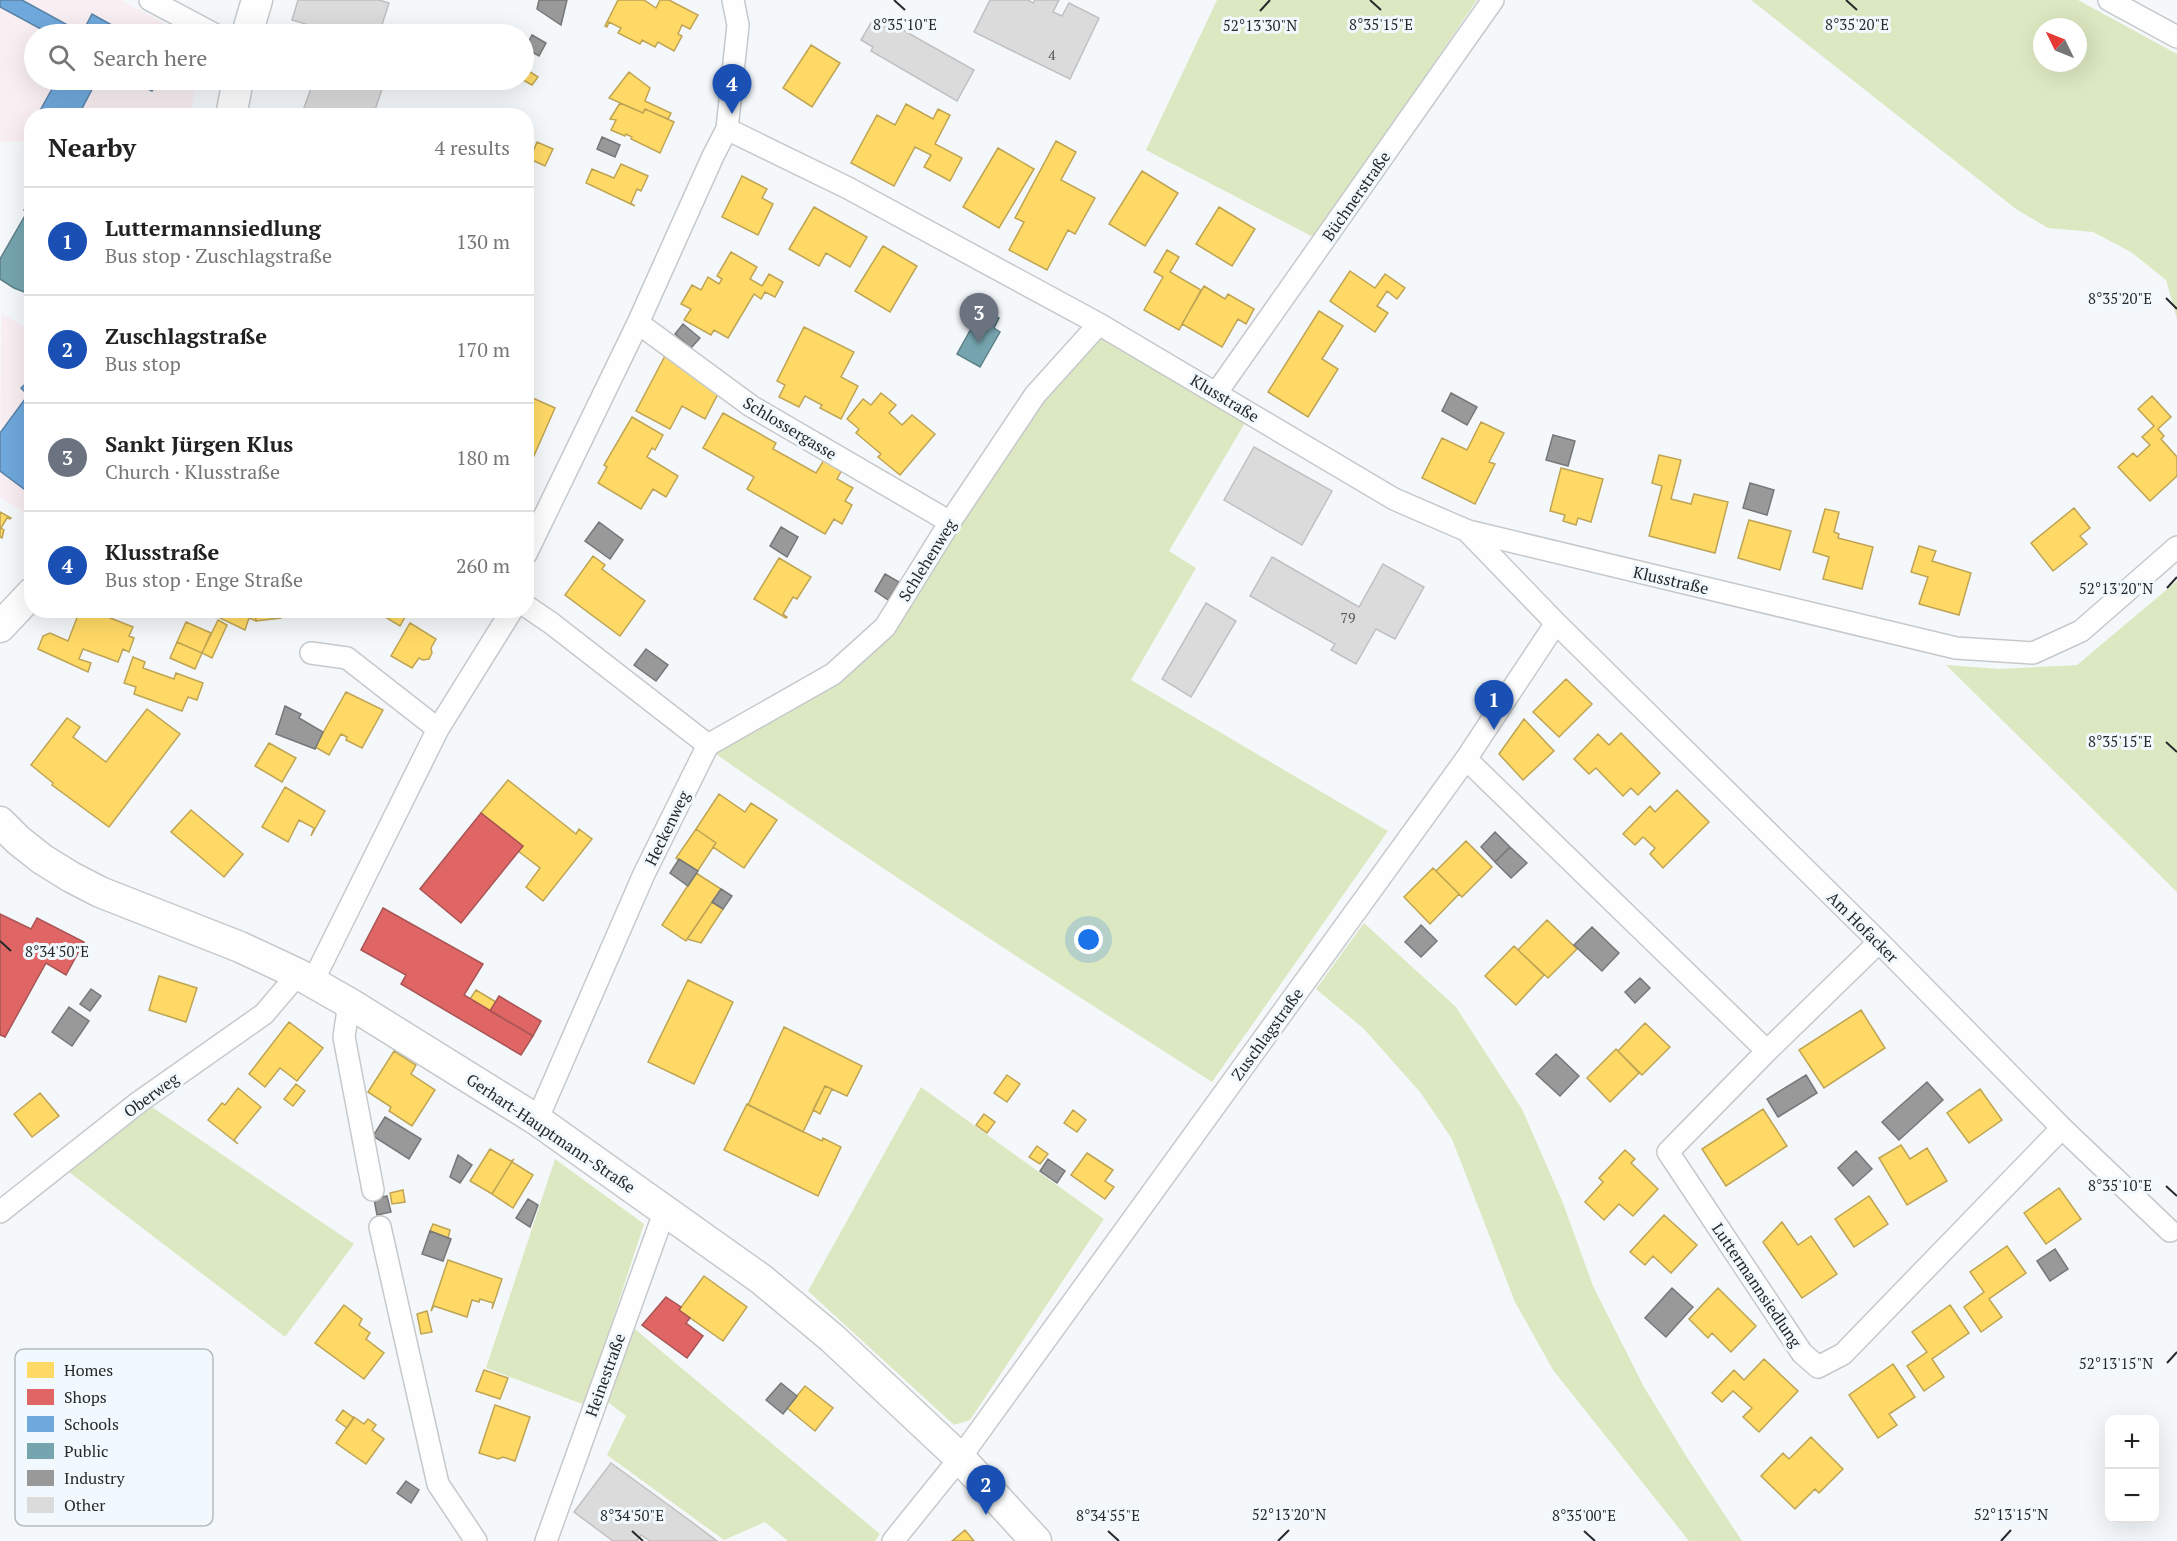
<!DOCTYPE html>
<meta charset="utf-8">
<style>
:root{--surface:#fff;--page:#f6f6f6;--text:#222;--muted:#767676;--line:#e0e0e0;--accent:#0b8043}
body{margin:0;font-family:"PT Serif",serif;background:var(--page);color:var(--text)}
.controls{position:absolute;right:18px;bottom:18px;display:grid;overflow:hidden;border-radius:12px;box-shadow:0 6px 24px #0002}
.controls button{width:54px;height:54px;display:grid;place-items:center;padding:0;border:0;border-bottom:2px solid var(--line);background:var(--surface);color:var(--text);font:30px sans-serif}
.compass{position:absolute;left:2033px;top:18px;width:54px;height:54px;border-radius:50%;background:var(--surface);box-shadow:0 6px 24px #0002;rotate:313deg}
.you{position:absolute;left:1089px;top:940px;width:21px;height:21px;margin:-15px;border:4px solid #fff;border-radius:50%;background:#1a73e8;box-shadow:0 0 0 9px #1a73e833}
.badge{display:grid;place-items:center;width:39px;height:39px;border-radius:50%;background:var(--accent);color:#fff;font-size:20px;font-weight:700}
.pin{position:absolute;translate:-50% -50px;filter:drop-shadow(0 2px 3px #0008)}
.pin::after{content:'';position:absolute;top:32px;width:21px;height:18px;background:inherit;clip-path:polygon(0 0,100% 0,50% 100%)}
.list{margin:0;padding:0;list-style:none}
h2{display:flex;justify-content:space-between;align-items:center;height:78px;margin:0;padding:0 24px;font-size:26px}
h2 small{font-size:20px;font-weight:400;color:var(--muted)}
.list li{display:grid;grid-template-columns:39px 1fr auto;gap:18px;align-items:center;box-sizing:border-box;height:108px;padding:0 24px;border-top:2px solid var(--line)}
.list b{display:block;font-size:22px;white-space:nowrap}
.list p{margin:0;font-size:20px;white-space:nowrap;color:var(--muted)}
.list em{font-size:20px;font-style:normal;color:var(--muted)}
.icon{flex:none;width:33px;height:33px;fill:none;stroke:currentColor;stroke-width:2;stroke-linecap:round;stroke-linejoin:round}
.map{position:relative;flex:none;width:2177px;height:1541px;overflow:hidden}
.search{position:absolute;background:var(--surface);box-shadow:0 6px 24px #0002;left:24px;top:24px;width:510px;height:66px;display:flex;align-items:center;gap:15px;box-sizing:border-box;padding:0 21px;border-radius:33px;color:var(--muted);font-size:22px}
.panel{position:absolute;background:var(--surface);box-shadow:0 6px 24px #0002;left:24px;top:108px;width:510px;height:510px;border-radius:24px}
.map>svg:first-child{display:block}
.education{fill:#f9eff3}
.green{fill:#dce8c1;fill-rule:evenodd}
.homes{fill:#ffd966;stroke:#bea454;stroke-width:1.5}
.shops{fill:#e06666;stroke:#a85454;stroke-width:1.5}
.schools{fill:#6fa8dc;stroke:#5982a7;stroke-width:1.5}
.public{fill:#76a5af;stroke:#5e8087;stroke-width:1.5}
.industry{fill:#999;stroke:#767778;stroke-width:1.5}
.building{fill:#dbdbdc;stroke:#c0c0c1;stroke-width:1.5}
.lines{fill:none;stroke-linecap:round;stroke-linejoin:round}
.street-casing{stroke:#c6c9cb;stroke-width:24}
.secondary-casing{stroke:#c6c9cb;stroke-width:33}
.street{stroke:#fefefe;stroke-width:21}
.secondary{stroke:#fefefe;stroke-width:30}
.ticks{fill:none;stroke:#25292b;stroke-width:2}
.labels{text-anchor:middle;stroke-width:6;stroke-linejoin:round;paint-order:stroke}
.number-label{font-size:14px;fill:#525657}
.street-label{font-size:16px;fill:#25292b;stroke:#f2f9fe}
.key{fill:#f2f9fe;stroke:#b4bbbf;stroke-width:1.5}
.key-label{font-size:16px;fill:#25292b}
.ticks-label{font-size:15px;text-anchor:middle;fill:#25292b;stroke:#f2f9fe;stroke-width:6;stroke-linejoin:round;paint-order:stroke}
</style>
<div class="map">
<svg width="2177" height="1541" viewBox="0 0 2177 1541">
<rect width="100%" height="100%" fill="#f5f8fb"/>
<!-- education -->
<path class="education" d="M0 0H121L184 34H34V80H197L190 115 32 116 31 141 0 142Z
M1 313 31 330V516L0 498Z"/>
<!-- green -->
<path class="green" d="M1217 0H1477L1315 238 1146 150Z
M1751 0H2078L2177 54V319L2166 280 2131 252 2093 232 2048 228 2016 209ZM2042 27H2078V63H2042Z
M1101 335 1245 423 1169 551 1196 568 1131 680 1388 831 1212 1082C1044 975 877 867 713 752L836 678 1041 398Z
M2177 581V892L1946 665 1999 669 2077 665Z
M1364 923 1456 1007 1522 1109 1563 1203 1593 1286 1644 1387 1688 1459 1742 1541H1689L1553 1370 1515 1302 1452 1139 1420 1092 1364 1029 1316 989Z
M921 1087 1104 1219 970 1420 954 1425 808 1291Z
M152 1107 354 1244 285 1337 69 1172Z
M555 1159 644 1224 585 1405 486 1368Z
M630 1325 880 1534 875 1541H788L765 1522 724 1540 607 1455 626 1416 604 1399Z"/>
<!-- homes -->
<path class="homes" d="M618 0H644L656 8 660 0H669L698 15 690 29 682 25 678 34 682 36 674 51 658 42 655 47 642 40 640 44 618 33 621 28 609 22 607 27 605 26Z
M811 45 840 63 812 107 783 88Z
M524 68 538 77 532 85 523 80Z
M629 72 650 88 645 101 671 113 668 119 645 109 643 113 609 98Z
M620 103 643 113 645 109 674 122 660 153 631 139 632 137 626 134 625 136 611 130 616 120 610 119Z
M906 104 933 119 938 109 950 115 935 144 962 158 950 181 924 167 931 155 915 147 894 186 851 163 877 115 895 125Z
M1056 141 1076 152 1061 180 1095 198 1075 234 1068 230 1047 270 1009 250 1024 222 1015 218Z
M537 142 553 149 545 166 530 159Z
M998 148 1034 169 999 228 963 207Z
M621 164 648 176 641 191 637 189 631 203 635 206 586 183 592 169 614 178Z
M1142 171 1178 193 1145 246 1109 224Z
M742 176 767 189 762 198 773 204 758 235 722 217Z
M814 207 867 237 850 267 826 253 819 266 789 249Z
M1219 207 1255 229 1232 266 1196 244Z
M883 246 917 266 890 312 855 291Z
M1167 250 1179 257 1170 272 1201 290 1179 330 1144 310 1163 277 1154 272Z
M731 252 757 267 750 279 762 286 769 274 783 282 775 297 765 292 761 299 754 294 728 338 714 330 711 335 684 320 691 309 681 304 692 285 701 290 708 277 719 284 722 279 717 276Z
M1350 271 1375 288 1385 274 1405 288 1397 299 1387 291 1377 306 1388 313 1375 332 1330 301Z
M1204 286 1225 299 1228 294 1254 309 1246 324 1238 319 1222 347 1182 324Z
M1319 311 1343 326 1322 359 1338 369 1308 417 1268 392Z
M804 327 854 352 841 377 858 386 841 419 820 408 822 405 805 396 799 407 779 397 785 385 777 381Z
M666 354 720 390 705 419 682 406 670 429 636 411Z
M881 393 896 405 889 413 902 425 912 415 935 434 900 475 878 457 881 454 856 433 859 429 847 419 863 399 871 405Z
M526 395 555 408 526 474Z
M2152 396 2171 417 2158 429 2164 436 2161 439 2177 457V476L2150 501 2118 467 2133 453 2137 457 2150 445 2142 437 2154 426 2138 409Z
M723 413 776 443 773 449 816 473 824 460 842 470 837 479 853 488 845 501 852 505 842 524 834 519 825 534 747 489 754 477 703 448Z
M632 417 663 435 655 450 652 448 647 457 678 476 666 497 653 489 641 509 598 483 607 467 604 465Z
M1481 422 1504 433 1489 462 1495 464 1475 504 1422 478 1442 438 1467 450Z
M1659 455 1681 460 1671 499 1691 504 1694 494 1728 502 1715 553 1649 536 1662 486 1652 483Z
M1561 468 1603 479 1591 522 1578 518 1576 525 1563 521 1565 515 1550 511Z
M2074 508 2090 528 2080 536 2087 544 2053 571 2031 543Z
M1825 509 1839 512 1834 532 1839 534 1838 538 1873 547 1862 589 1823 579 1829 557 1813 552Z
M0 512 11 518 10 519 7 518 1 528 4 530 2 538 0 537Z
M1749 520 1791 531 1780 570 1738 558Z
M1919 546 1936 551 1932 561 1971 573 1959 615 1919 604 1928 577 1911 572Z
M593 556 605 565 602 569 645 601 620 636 565 595Z
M779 558 811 577 797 599 793 597 783 614 787 617 786 618 754 599Z
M80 610H90L133 627 129 636 134 638 129 652 123 649 118 662 83 649 79 659 91 663 88 672 38 649 43 636 50 633 68 641Z
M117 610H149L146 617 136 612 133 617Z
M225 610H255L256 621 249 618 245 630 220 618Z
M255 610H280L281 618 256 621Z
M388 610H409L400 626 385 617Z
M218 620 227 625 212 658 202 653Z
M186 622 211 633 202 653 177 642Z
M410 623 436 639 431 648 432 653 429 659 423 660 419 658 412 668 391 656Z
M177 642 202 653 195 669 170 658Z
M133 657 145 662 143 668 174 679 176 673 203 683 197 700 188 697 182 711 134 694 136 687 124 683Z
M1566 679 1592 704 1559 737 1533 712Z
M346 692 383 710 362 748 346 740 347 737 341 734 329 755 315 747Z
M147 709 180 734 109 827 52 785 53 783 31 765 67 718 80 727 73 737 106 762Z
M1524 719 1554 751 1523 780 1499 754Z
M1621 733 1660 773 1638 795 1631 788 1623 796 1596 768 1589 774 1574 759 1598 734 1609 745Z
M269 743 296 758 282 782 255 766Z
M508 780 576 834 579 829 592 839 543 901 526 887 540 868 518 851 523 846 481 813Z
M285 787 325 811 311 836 314 828 299 820 288 842 262 827Z
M1677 790 1709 822 1663 868 1650 854 1655 848 1643 837 1635 845 1623 834 1650 806 1655 812Z
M719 794 745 812 751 803 777 820 744 868 713 847 716 843 696 829Z
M191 810 243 854 224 877 171 832Z
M696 829 716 843 697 872 676 858Z
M1466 841 1492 867 1462 897 1436 871Z
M1433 868 1459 894 1430 924 1404 897Z
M696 873 721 889 686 941 662 925Z
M712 902 723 909 701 943 687 939Z
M1547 920 1577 949 1548 978 1518 950Z
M1514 946 1544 975 1516 1005 1485 976Z
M159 976 197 988 186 1022 149 1010Z
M688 980 733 1002 694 1084 648 1062Z
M476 990 496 1002 490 1011 470 999Z
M1861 1010 1885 1048 1824 1088 1799 1050Z
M289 1022 323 1048 297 1081 280 1068 265 1087 249 1074Z
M1645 1023 1670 1047 1642 1075 1618 1051Z
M784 1027 862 1066 847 1096 825 1086 803 1132 748 1105Z
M1616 1049 1639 1073 1610 1102 1587 1078Z
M394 1051 416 1065 411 1074 435 1090 412 1126 389 1111 391 1107 368 1092Z
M1007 1075 1020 1084 1007 1102 994 1093Z
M296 1084 305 1091 293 1106 284 1099Z
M825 1086 832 1089 820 1114 813 1110Z
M238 1088 261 1107 234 1140 238 1144 208 1120 222 1103 225 1105Z
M1980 1089 2002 1120 1969 1143 1947 1113Z
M40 1093 59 1116 32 1137 14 1114Z
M747 1104 822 1141 823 1138 841 1147 818 1196 724 1150Z
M1763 1109 1787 1146 1726 1186 1702 1149Z
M1073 1110 1086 1120 1077 1132 1064 1123Z
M984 1114 995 1122 987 1133 976 1125Z
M1901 1145 1910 1159 1927 1148 1947 1181 1907 1205 1879 1158Z
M1037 1146 1048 1154 1040 1164 1029 1157Z
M490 1149 511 1161 513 1160 492 1194 470 1181Z
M1625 1150 1635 1159 1631 1163 1658 1189 1633 1216 1619 1204 1604 1220 1585 1202 1603 1182 1599 1178Z
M1087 1153 1113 1170 1105 1181 1114 1187 1105 1199 1071 1175Z
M513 1160 512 1162 533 1175 513 1208 492 1194Z
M2059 1188 2081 1219 2046 1244 2024 1213Z
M403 1190 405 1202 392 1204 390 1193Z
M1869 1196 1888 1224 1854 1247 1835 1219Z
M1664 1215 1697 1245 1671 1273 1653 1256 1645 1265 1630 1252Z
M1782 1222 1798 1245 1811 1236 1837 1274 1802 1298 1763 1242Z
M433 1224 450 1230 448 1238 430 1231Z
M2007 1246 2026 1273 1989 1299 2002 1317 1981 1332 1964 1307 1984 1292 1970 1272Z
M448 1260 502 1279 492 1309 493 1303 480 1299 479 1302 472 1300 467 1317 434 1306 431 1311Z
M704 1276 747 1307 723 1341 679 1310Z
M1718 1288 1756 1326 1731 1352 1712 1333 1708 1338 1689 1319Z
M344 1305 362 1319 359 1325 370 1333 366 1339 384 1353 364 1379 315 1343Z
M1950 1305 1969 1333 1932 1359 1944 1377 1924 1391 1907 1366 1927 1352 1912 1332Z
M427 1311 432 1332 421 1334 417 1314Z
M1764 1359 1798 1391 1759 1432 1743 1417 1752 1408 1733 1391 1722 1402 1712 1393 1734 1370 1744 1380Z
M1893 1364 1915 1397 1889 1414 1897 1425 1878 1438 1849 1395Z
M484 1370 508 1378 500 1399 476 1391Z
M805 1386 833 1408 815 1431 787 1408Z
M495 1405 530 1417 515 1461 503 1457 498 1459 479 1453Z
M343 1410 354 1418 347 1428 336 1420Z
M354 1417 364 1424 368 1419 376 1425 372 1430 384 1439 366 1464 336 1443Z
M1811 1437 1843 1469 1819 1493 1815 1489 1795 1509 1761 1476 1783 1453 1789 1459Z
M965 1530 974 1541H952Z"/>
<!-- shops -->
<path class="shops" d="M481 813 523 846 461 923 420 889Z
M383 908 483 964 464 995 533 1036 521 1055 401 984 406 975 361 950Z
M0 914 31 929 37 918 84 942 66 975 46 963 5 1037 0 1035Z
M499 996 541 1021 533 1036 490 1011Z
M666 1297 681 1307 679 1310 690 1318 686 1323 703 1336 687 1358 642 1325Z"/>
<!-- schools -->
<path class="schools" d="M0 0H22L82 33 92 14 128 34H50L0 7Z
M57 80H97L78 116H37Z
M130 80H159L152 91Z
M32 378V487L28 492 0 471V433L28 395 21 388Z"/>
<!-- public -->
<path class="public" d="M32 197V295L14 288 0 279V259L27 212 24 210Z
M990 313 999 318 994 328 1000 332 980 367 957 354 977 318 984 323Z"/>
<!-- industry -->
<path class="industry" d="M539 0H567L561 25 537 9Z
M532 35 546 43 539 56 525 48Z
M602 137 620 145 615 157 597 149Z
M683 324 700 338 691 348 675 334Z
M1451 393 1477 407 1467 425 1442 411Z
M1553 435 1575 441 1568 466 1546 460Z
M1750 483 1774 490 1767 515 1743 508Z
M599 522 623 540 610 559 585 541Z
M781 527 798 537 787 557 770 546Z
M885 574 899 582 888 600 875 591Z
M646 649 668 665 656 681 634 665Z
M285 706 301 714 299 718 323 732 315 749 276 734Z
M1495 832 1510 847 1495 862 1481 847Z
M1510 847 1527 863 1511 878 1495 862Z
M679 859 698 871 688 886 670 873Z
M721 889 732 896 723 909 712 902Z
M1421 925 1437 941 1421 957 1405 942Z
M1592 927 1619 953 1602 971 1574 945Z
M1640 978 1650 988 1635 1003 1625 992Z
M91 989 101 996 90 1011 80 1004Z
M69 1007 89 1021 72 1046 52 1032Z
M1556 1054 1579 1076 1560 1096 1536 1074Z
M1806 1075 1817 1093 1778 1117 1767 1099Z
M1927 1082 1943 1100 1899 1140 1882 1122Z
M385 1117 421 1139 409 1159 373 1136Z
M1856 1151 1872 1169 1853 1186 1838 1168Z
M458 1155 472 1165 460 1183 450 1177Z
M1048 1159 1065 1171 1057 1183 1040 1171Z
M387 1196 391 1212 377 1215 374 1199Z
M528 1199 538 1205 530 1227 516 1218Z
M430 1231 451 1239 443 1261 422 1254Z
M2055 1249 2068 1269 2050 1281 2037 1261Z
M1672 1288 1693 1307 1666 1337 1645 1318Z
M781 1383 797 1396 783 1414 766 1400Z
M406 1481 419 1490 411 1503 397 1493Z"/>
<!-- building -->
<path class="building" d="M298 0H379L389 3 379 34H340L292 20Z
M990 0H1028L1033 3 1035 0H1059L1053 12 1062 16 1069 3 1099 18 1070 79 974 32Z
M872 21 883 28 887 21 974 70 957 101 871 51 873 47 861 40Z
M314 80H385L373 116H301Z
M1254 447 1332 491 1302 545 1224 500Z
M1272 557 1359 607 1383 564 1424 587 1395 639 1376 629 1356 664 1331 650 1335 644 1250 596Z
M1206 603 1236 621 1191 697 1162 679Z
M611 1463 685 1517 717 1541H650L641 1535 637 1541H613L574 1512Z"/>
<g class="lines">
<!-- street casing -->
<g class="street-casing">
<path id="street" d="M150 0 214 34
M2109 0 2177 37
M727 129 848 188 1099 324 1394 499 1468 531 1956 648 2033 653 2081 631 2177 547
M638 323 751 406 950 522
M1217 392 1493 0
M526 554 638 323 713 156 727 129 738 25 733 0
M526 606 551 623 708 745
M1556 623 1879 942 2062 1128 2170 1231
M311 653 347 658 438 729
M708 745 833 674 885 627 950 522 1035 395 1099 324
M1466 759 1767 1051
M1879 942 1767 1051 1668 1152 1802 1353 1818 1367 1843 1354 2062 1128
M312 983 438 729 512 610
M349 1003 344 1037 373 1190
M537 1120 644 874 708 745
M0 1212 139 1102 264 1014 298 974
M380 1227 438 1484 476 1541
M546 1541 665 1210
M893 1541 960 1458 1466 759 1556 623 1468 532"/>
</g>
<!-- secondary casing -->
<g class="secondary-casing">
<path id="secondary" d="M247 34 257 0
M231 116 238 80
M0 627 32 593
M0 822 18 840 42 859 71 877 100 892 240 947 298 974 349 1003 537 1120 761 1279 832 1338 960 1458 1036 1541"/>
</g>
<!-- street -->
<use href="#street" class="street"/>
<!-- secondary -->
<use href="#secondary" class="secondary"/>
</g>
<!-- ticks -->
<path class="ticks" d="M894 0 905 10M1370 0 1381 10M1846 0 1857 10M1260 11 1270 0M2166 298 2177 309M2167 588 2177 577M2166 742 2177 752M0 941 11 951M2166 1186 2177 1196M2167 1363 2177 1352M632 1531 643 1541M1108 1531 1119 1541M1584 1531 1595 1541M1278 1541 1289 1530M2001 1541 2011 1530"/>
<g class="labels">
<!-- number labels -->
<g class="number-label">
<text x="1052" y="60">4</text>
<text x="1348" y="623">79</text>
</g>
<!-- street labels -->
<g class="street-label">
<text transform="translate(1356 196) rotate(-55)" y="6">Büchnerstraße</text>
<text transform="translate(1225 398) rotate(31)" y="6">Klusstraße</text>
<text transform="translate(790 428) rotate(31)" y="6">Schlossergasse</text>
<text transform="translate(927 560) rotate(-58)" y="6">Schlehenweg</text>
<text transform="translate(1671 580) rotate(13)" y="6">Klusstraße</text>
<text transform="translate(667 828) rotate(-64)" y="6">Heckenweg</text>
<text transform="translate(1863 927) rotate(45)" y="6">Am Hofacker</text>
<text transform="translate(1267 1034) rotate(-54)" y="6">Zuschlagstraße</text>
<text transform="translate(151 1095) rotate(-36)" y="6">Oberweg</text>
<text transform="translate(551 1133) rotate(34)" y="6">Gerhart-Hauptmann-Straße</text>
<text transform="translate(1757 1285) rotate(56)" y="6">Luttermannsiedlung</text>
<text transform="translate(605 1375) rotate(-70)" y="6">Heinestraße</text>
</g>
</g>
<!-- legend -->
<rect x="15" y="1349" width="198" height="177" rx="9" class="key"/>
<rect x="27" y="1362" width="27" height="16" fill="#ffd966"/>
<rect x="27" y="1389" width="27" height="16" fill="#e06666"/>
<rect x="27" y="1416" width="27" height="16" fill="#6fa8dc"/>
<rect x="27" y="1443" width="27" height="16" fill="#76a5af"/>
<rect x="27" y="1470" width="27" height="16" fill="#999"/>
<rect x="27" y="1497" width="27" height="16" fill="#dbdbdc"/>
<g class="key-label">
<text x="64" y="1376">Homes</text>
<text x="64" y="1403">Shops</text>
<text x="64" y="1430">Schools</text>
<text x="64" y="1457">Public</text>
<text x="64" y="1484">Industry</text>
<text x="64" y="1511">Other</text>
</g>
<g class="ticks-label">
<text x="905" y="30">8°35'10"E</text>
<text x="1381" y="30">8°35'15"E</text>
<text x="1857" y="30">8°35'20"E</text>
<text x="1260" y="31">52°13'30"N</text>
<text x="2120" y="304">8°35'20"E</text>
<text x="2116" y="594">52°13'20"N</text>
<text x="2120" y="747">8°35'15"E</text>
<text x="57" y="957">8°34'50"E</text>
<text x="2120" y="1191">8°35'10"E</text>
<text x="2116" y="1369">52°13'15"N</text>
<text x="1289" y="1520">52°13'20"N</text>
<text x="2011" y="1520">52°13'15"N</text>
<text x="632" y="1521">8°34'50"E</text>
<text x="1108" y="1521">8°34'55"E</text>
<text x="1584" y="1521">8°35'00"E</text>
</g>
</svg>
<div class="controls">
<button>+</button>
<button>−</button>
</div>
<svg class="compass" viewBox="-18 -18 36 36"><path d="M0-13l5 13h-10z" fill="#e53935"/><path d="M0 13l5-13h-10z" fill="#767676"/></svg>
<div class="you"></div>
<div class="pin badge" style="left:1494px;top:730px;background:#1a4fb4">1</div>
<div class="pin badge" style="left:986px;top:1515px;background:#1a4fb4">2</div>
<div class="pin badge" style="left:979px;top:343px;background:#6b7280">3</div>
<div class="pin badge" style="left:732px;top:114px;background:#1a4fb4">4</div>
<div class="search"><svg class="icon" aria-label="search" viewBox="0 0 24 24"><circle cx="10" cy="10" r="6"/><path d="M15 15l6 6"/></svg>Search here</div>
<section class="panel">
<h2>Nearby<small>4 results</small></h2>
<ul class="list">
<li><span class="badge" style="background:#1a4fb4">1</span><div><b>Luttermannsiedlung</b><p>Bus stop · Zuschlagstraße</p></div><em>130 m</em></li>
<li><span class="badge" style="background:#1a4fb4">2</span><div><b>Zuschlagstraße</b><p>Bus stop</p></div><em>170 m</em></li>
<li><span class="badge" style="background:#6b7280">3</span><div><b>Sankt Jürgen Klus</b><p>Church · Klusstraße</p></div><em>180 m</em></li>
<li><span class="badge" style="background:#1a4fb4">4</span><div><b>Klusstraße</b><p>Bus stop · Enge Straße</p></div><em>260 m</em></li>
</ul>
</section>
</div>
